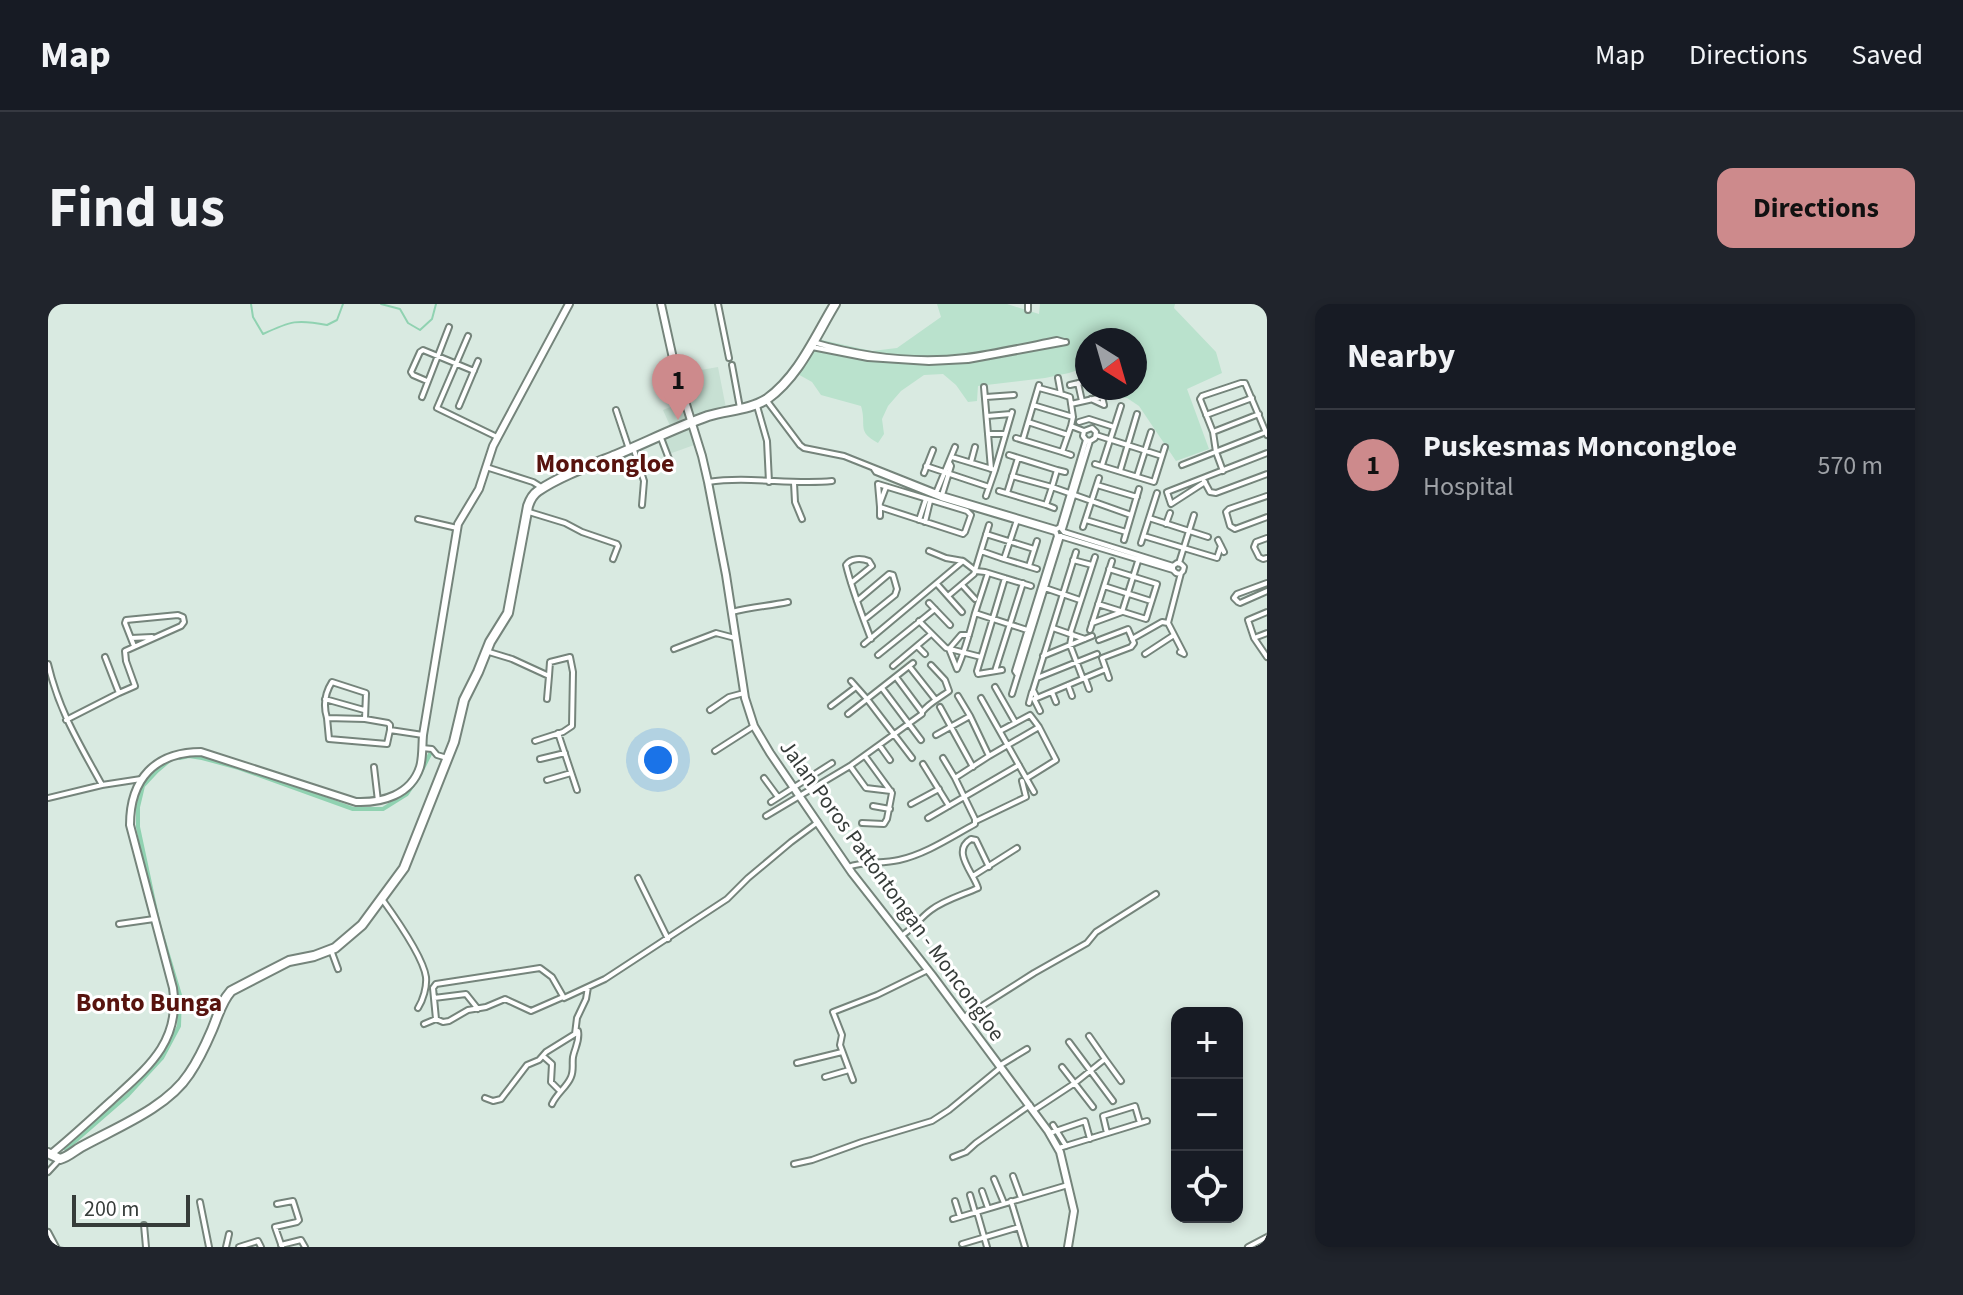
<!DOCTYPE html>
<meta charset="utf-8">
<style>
:root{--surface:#171b24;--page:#20242c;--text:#f1f3f6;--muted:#9ea1a6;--line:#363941;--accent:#cd8a8c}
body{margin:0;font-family:"Source Sans 3",sans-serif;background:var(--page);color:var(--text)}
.controls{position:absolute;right:24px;bottom:24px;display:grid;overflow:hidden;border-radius:16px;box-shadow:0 4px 12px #0003}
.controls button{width:72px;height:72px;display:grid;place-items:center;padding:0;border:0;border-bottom:2px solid var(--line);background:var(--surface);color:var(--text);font:40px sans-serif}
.compass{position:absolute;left:1027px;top:24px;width:72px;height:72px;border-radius:50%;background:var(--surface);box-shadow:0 4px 12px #0003;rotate:143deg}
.scale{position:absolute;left:24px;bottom:20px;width:118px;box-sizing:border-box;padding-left:8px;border:4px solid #363c39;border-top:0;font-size:22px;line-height:28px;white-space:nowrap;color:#363c39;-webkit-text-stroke:6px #fff;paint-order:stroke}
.you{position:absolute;left:610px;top:456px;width:28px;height:28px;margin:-20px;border:6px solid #fff;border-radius:50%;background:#1a73e8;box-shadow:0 0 0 12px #1a73e833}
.badge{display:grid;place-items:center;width:52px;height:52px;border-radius:50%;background:var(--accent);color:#111;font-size:26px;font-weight:700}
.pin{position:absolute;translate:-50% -66px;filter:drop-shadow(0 2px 4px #0008)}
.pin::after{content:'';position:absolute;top:42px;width:28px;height:24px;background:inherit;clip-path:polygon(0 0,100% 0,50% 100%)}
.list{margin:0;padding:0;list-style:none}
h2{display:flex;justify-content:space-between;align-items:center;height:104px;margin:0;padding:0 32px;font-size:34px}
h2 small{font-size:26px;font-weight:400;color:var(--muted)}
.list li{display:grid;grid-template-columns:52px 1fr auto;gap:24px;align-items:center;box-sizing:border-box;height:112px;padding:0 32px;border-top:2px solid var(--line)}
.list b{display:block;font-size:30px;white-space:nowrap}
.list p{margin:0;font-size:26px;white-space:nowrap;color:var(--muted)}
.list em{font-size:26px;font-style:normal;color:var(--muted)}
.icon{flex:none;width:44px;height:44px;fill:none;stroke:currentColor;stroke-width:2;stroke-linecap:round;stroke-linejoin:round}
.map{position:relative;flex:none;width:1219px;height:943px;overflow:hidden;border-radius:16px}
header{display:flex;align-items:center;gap:48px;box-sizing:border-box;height:112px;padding:0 40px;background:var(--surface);border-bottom:2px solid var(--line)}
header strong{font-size:38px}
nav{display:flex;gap:44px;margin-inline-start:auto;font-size:28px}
.intro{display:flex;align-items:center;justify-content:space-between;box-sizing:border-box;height:192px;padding:0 48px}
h1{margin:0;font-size:56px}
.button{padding:20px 36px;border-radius:16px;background:var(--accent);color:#111;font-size:28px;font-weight:700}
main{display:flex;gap:48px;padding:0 48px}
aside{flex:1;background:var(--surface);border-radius:16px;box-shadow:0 4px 12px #0003}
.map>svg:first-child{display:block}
.built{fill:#c7e0d3}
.green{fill:#bae2cd}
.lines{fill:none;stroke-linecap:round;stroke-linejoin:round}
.stream{stroke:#90d2b1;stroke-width:2}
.canal{stroke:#90d2b1;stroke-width:4}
.street-casing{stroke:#75847b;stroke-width:8}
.secondary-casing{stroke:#75847b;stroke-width:10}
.primary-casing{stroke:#75847b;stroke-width:12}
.street{stroke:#fff;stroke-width:4}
.secondary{stroke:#fff;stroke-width:6}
.primary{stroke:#fff;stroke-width:8}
.labels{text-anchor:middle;stroke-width:6;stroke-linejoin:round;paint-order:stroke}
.street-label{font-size:22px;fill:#363c39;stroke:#fff}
.quarter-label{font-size:26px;font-weight:bold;fill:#57130e;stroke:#fff}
</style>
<header>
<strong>Map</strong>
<nav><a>Map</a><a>Directions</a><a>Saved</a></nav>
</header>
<div class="intro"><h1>Find us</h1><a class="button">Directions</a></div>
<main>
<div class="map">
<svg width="1219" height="943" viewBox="0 0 1219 943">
<rect width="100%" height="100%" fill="#d9eae1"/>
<!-- built -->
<path class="built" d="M670 63 678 104 644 115 630 70Z
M635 98 649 140 621 150 612 129 623 124 615 106Z"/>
<!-- green -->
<path class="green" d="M889 0H959L991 10 992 0H1127L1126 4 1168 48 1174 69 1139 85 1161 145 1128 157 1091 102 1079 94H1072L1065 84 1055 87 1053 84H1087V36H1039V58L1030 66 1021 69 997 74 930 82 929 97 920 98 908 81 895 70 876 71 853 87 840 102 834 115 836 130 830 139C808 127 819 122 813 102L773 91 764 78 746 68 765 34 824 47 849 44 893 13Z"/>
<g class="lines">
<!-- stream -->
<path class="stream" d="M203 0 205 13 215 30C243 17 249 15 279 21L289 16 295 0
M333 0 352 5 360 19 372 26 384 15 388 0"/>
<!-- canal -->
<path class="canal" d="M132 454 141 452 154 454 191 464 305 505H335L359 490 365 481
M370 474 382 450
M18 845 80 791 114 754 131 722 132 691 110 617 90 523V503L95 482 109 467 123 455"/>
<!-- street casing -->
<g class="street-casing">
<path id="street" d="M670 0 681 54
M980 6V0
M420 32 389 104 449 133
M765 38C814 52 867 59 918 53 948 49 979 42 1009 36L1016 38
M764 43 820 54 881 58 920 56 1018 38
M684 61 692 104
M1010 74 1013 90 1022 93 1025 113 1023 122
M379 77 365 71 363 68 372 48 375 46 426 67
M1030 79 1034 97
M1022 81 1039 77
M936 83 943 165
M991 84 1013 90
M374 93 401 23
M938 93 966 91
M719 97 752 141 756 144 796 152 894 191 1008 225
M1023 100 1054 93 1056 101 1043 95
M985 101 1025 113
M411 102 430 57
M709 102 719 137 721 178
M568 106 581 145
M1158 111 1204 94
M939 112 963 110
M980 118 1020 131
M1031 118 1041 115 1066 123
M1165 128 1211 110
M941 130H957
M1048 131 1114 152
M613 134 621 155
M968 134 1014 148
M975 135 991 81
M586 146 596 177 594 201
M961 151 1009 166
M1023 151 1014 148 1023 122 1036 127 1044 124 1048 128 1047 134 1042 137 1038 136 1035 132 1036 127
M904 153 947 166 938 192
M923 158 927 143
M1047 160 1106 178 1117 143
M1054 161 1073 102
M1134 161 1218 128
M878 162 941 183
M438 163 485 178 493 183
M826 165 828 168 893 194 1007 228
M947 166 964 108
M1072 167 1089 110
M1175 167 1168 148 1165 128 1152 95 1154 92 1193 79H1197L1219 131
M876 169 885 146
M964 172 1004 183 1009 166 1017 168
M1089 172 1103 128
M1156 177 1162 188 1168 189 1219 170
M660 178C701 172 743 181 784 177
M1157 178 1123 200 1119 188 1219 149
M746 179 747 198 754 215
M1049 181 1089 193
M951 187 998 201
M888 189 907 143
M959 189 970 154
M894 191 903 162 902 160
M1219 192 1181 205 1178 208 1182 222 1187 225 1219 213
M832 199 838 183
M832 203 830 180 919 207 923 211 917 228 915 230 832 203V212
M1006 204 998 201 1004 183 1083 211
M481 208 517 219 534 228 569 240 570 242 565 255
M1101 214 1160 233
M370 215 409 224
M871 216 878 195
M1038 216 1078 228
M877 218 882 197
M1118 220 1122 209
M1012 223 1016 228 1125 262 1129 259 1133 260 1136 263 1135 267 1132 270 1128 269 1125 266V262
M1035 223 1051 174
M1015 225 1042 137
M938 230 986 245
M1012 232 1125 266
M1096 232 1169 254 1173 242
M1219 234 1208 238 1206 243 1211 253 1215 255 1219 254
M1076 236 1091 185
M1170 236 1176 248
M1093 239 1109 189
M881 247 898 254 915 257 928 267 937 268 983 282
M933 247 941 221
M1028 248 985 386 989 394 1058 365
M956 255 989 265
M1025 256 1044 261
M1131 259 1146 211
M981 262 989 237
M940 269 927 309 979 326
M803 279 824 262 821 257C813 254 803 254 798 261 804 286 814 311 823 335
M1219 279 1189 290 1186 294 1190 298 1192 299 1219 287
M889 280 914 308
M915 282 927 295
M1056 282 1103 297
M997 284 1032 296
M900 292 926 270 933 247 956 255 969 216
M809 297 841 270 845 271 849 285 847 291 816 316
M881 299 902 321
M1050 300 1098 315 1109 280 1061 265
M684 308C703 303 721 302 740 298
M1219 308 1200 316 1206 334 1219 353
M871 317 898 344 933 353
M1044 319 1074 308 1091 254
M1005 324 1022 330
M1042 326 1064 257
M1024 330 1022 341 1035 375
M921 331H913L901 345 909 365C917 347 922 328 927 309
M83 334 104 333
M1206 334 1219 329
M1037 335 1022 330 1047 253
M1084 335 1114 318 1120 319
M1051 336 1080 325 1086 339 1083 343 1054 354 1061 374
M816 340 915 257
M869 342 877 350
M626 345 668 329 687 334
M441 348 464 355 501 372 499 395
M1132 348 1136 350 1120 319 1133 269
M1097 350 1126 331
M830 351 887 305
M995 352 1044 332
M0 360C11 407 31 439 54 481
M845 362 883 330
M861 362 887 395
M954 366 930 370 929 367 957 274
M947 367 975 279
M969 370 967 367 1009 232 1007 226 1012 223 1038 136
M989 374 1049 350
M1037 374 1041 385
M803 377 819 395 864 454
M1020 381 1024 392
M947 383 967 418
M834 384 873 436
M1004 388 1008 398
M71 389 87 382 78 357 77 347 133 322 136 318 135 313 130 311 78 316 77 319 86 342
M964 390 1013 232
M910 392 922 412
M933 394 986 488
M277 395 316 406
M986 395 992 407
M981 399 984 388
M783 402 808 383
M892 403 925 463
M662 406 681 393 696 389
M874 408C882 398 892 394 901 387L897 376 883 361
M800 410 865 359
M279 414C275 401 277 389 284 378L318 389 317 415
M18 416 71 389 57 353
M342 426V421L340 419 317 415 279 414 281 435 339 440 342 426 375 431
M952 427 982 411 991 423 1008 456 979 474
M510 429 529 486
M487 437 515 428 524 422 525 368 522 353 502 358 501 372
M832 442 842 456
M374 444 384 445 389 451 399 454
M667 447 706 422
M941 452 991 423
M895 454 907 474
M492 455 517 449
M875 460 901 502
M802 462 818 484 843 487
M326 463 330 497
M716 474 730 493
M499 476 523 469
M0 494 54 481 93 475
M723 498 784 459
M863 500 891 485
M825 502 842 505
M718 512 802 462 874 410V408L848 373
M880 514 971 461
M928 517 978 493 974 477
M814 519 836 520 839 515 844 489 817 452
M800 563C816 557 834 560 851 556 878 550 903 533 927 520V515L907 474 941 452 922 412 888 431
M925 572 969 544
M590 574 620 635
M334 595C347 613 375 652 378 673 379 683 375 696 370 704
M71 620 106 615
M853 632C865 625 872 614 883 606 896 596 914 591 930 584 925 568 903 547 923 535L928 536 941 563
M283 646 290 665
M386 694 418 690 430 705
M915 714 986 669 1039 639 1048 628 1108 590
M388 715 395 718 401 717 420 706 438 703 457 695 483 707 515 693
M376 720 388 715 385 684 388 680 492 664 504 673 516 694 557 675 679 595 700 574 743 538 770 518
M1021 738 1065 797
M495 752 504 760 503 778 511 786
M1057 755 1073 777
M749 759 794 748
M951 762 979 745
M1014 763 1045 803
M777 773 801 766
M805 776 792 741 794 731 785 708 829 691 880 666
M437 794 445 797 453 795 479 761 491 756 498 748 527 730 529 714 538 695 540 683
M504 800C509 789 519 783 523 773 526 766 524 760 525 753 527 743 532 737 530 727
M986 806 1027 779 1057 755 1041 732
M1005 821 1018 842
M1002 829 1037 817 1042 835
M1059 829 1055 812 1087 802 1092 819
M1011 844 1099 817
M905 853 918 848 928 839 982 801
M746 860 764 856 814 838 884 817 901 806 952 764
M0 868 12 855
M965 872 973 894
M946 875 956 899
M934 887 940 904
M922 891 927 908
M907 897 912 913
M963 897 977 943
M152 898 161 943
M229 900 245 897 251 916 249 918 227 923 234 943
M929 908 939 943
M905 915 1020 881
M96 921 98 943
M0 928 8 943
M914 940 971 923
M233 941 253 936 257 943
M178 943 181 930
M191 943 210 937 213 943
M1200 943 1219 933"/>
</g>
<!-- secondary casing -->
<g class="secondary-casing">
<path id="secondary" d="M613 0 628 68 654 152 660 178 678 271 697 394 706 422 722 449 804 569 884 671 1000 827 1012 848 1026 907 1020 943
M3 850C24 833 43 815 63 797 99 764 133 738 125 684L82 521C82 475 107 448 153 448L308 498C334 499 363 491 372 463 375 453 374 442 375 431L410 220 431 185 445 142 521 0"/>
</g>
<!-- primary casing -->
<g class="primary-casing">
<path id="primary" d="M0 849 12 855C20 853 26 847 33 843 67 824 119 804 141 770 150 757 158 740 164 726 170 712 173 698 183 687L241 657 266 652 287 644 314 621 356 564 406 438 416 396 430 368 442 338 460 309 480 202C482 196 484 191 490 187 512 172 543 161 568 151 599 138 629 123 660 112 679 106 702 106 719 95 751 72 767 33 787 0"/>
</g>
<!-- street -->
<use href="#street" class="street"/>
<!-- secondary -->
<use href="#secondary" class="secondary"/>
<!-- primary -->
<use href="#primary" class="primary"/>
</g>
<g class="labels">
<!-- street labels -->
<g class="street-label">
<text transform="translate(845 586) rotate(54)" y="8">Jalan Poros Pattontongan - Moncongloe</text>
</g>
<!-- quarter labels -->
<g class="quarter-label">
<text x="557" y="168">Moncongloe</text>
<text x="101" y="707">Bonto Bunga</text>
</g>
</g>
</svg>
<div class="controls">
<button>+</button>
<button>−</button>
<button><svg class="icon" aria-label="locate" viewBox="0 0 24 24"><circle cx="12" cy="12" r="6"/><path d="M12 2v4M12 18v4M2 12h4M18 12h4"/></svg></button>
</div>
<svg class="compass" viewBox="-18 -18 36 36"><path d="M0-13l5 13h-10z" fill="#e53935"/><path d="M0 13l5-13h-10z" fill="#9ea1a6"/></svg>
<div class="scale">200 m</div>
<div class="you"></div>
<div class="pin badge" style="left:630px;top:116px">1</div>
</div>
<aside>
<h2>Nearby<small></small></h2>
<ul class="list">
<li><span class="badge">1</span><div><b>Puskesmas Moncongloe</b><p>Hospital</p></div><em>570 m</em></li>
</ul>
</aside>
</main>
